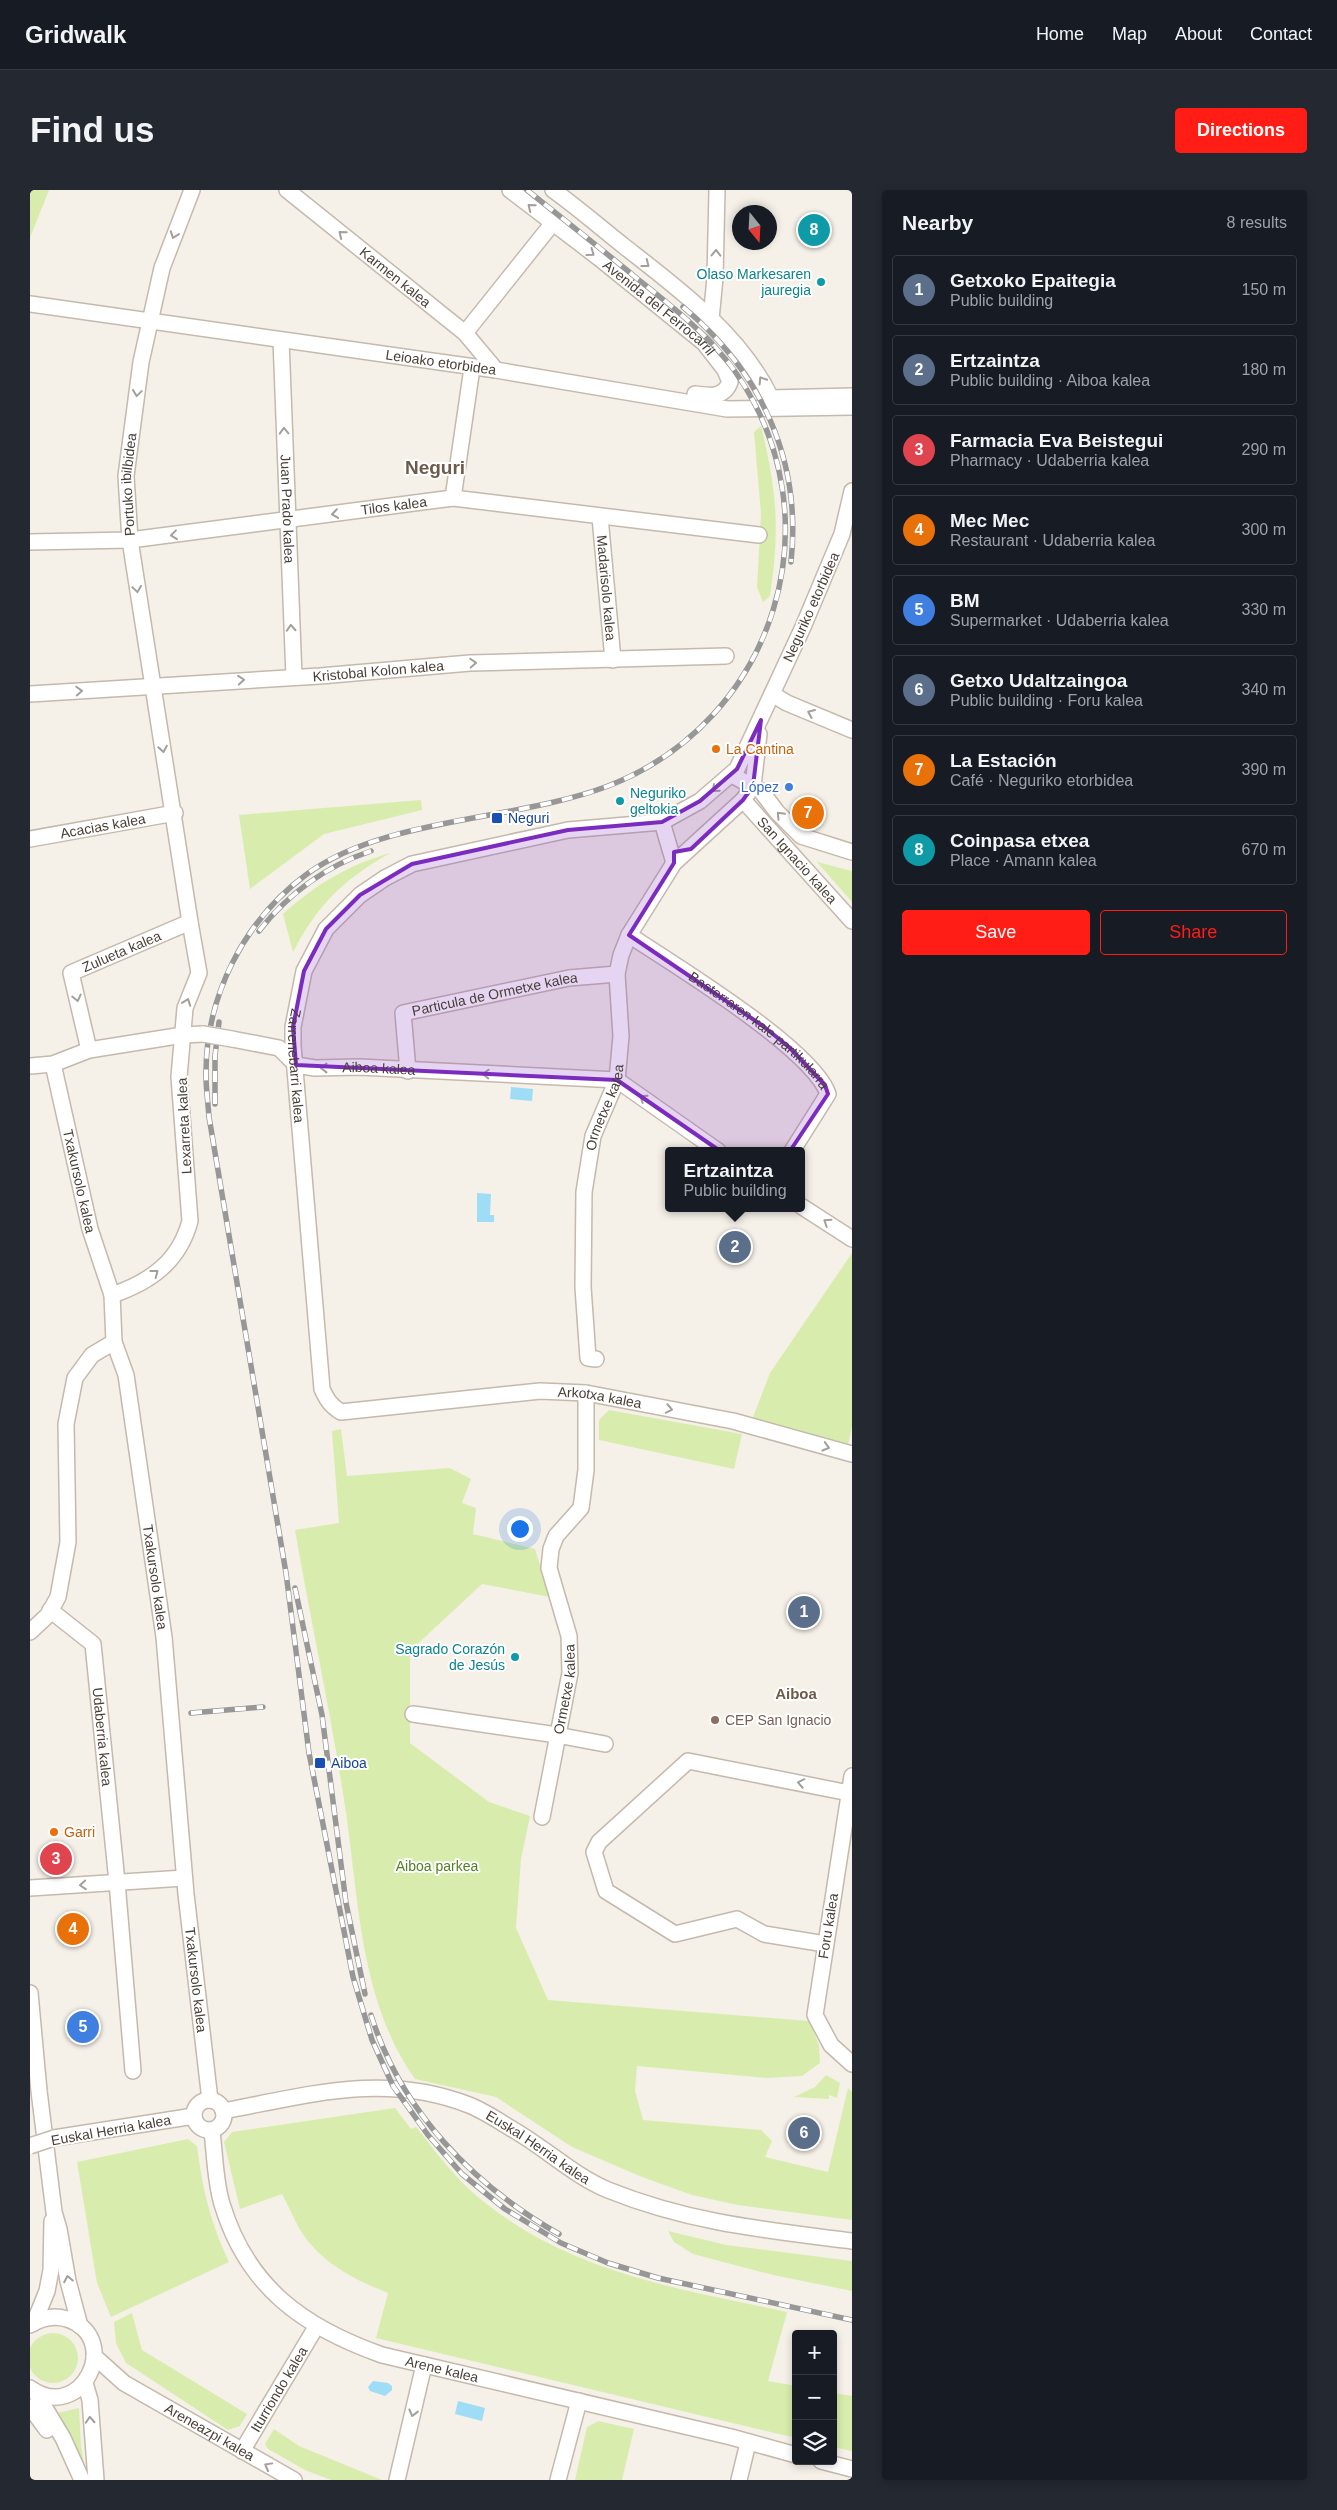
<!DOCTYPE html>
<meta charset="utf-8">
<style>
:root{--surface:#171b24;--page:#242831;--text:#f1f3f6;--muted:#9ea1a6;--line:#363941;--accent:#ff1d15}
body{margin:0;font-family:Arial,sans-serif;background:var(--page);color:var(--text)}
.controls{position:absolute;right:15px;bottom:15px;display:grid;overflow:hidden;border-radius:5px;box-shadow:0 2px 8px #0003}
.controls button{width:45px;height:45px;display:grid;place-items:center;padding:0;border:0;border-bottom:1px solid var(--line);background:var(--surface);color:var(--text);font:25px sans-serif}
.compass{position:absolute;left:702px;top:15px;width:45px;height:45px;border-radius:50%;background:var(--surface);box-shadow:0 2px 8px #0003;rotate:162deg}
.you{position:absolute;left:489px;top:1338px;width:18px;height:18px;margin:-12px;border:4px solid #fff;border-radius:50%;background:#1a73e8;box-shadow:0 0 0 8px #1a73e833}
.badge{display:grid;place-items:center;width:32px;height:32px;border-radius:50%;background:var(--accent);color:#fff;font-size:16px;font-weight:700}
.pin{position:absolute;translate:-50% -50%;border:2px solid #fff;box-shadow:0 1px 5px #0006}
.popup{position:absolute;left:635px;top:957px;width:140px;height:65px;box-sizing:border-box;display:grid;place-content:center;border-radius:5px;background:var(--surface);filter:drop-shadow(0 1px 4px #0005);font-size:16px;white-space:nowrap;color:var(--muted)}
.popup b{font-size:19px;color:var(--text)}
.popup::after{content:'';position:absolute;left:50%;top:100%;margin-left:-10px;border:10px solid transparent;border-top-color:var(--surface)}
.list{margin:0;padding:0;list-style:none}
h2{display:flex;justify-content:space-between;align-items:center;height:65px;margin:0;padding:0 20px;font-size:21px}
h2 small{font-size:16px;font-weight:400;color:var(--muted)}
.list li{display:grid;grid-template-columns:32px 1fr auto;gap:15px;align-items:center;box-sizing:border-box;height:70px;margin:0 10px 10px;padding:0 10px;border:1px solid var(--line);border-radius:5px}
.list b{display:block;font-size:19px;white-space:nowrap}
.list p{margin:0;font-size:16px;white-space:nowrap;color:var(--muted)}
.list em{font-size:16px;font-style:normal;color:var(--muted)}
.actions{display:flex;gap:10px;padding:15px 20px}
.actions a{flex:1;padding:11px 0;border:1px solid var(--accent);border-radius:5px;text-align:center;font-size:18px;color:var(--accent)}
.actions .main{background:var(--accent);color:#fff}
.icon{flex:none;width:28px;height:28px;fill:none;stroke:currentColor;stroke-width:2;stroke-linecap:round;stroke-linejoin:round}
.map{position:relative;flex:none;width:822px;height:2290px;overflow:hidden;border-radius:5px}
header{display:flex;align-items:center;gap:30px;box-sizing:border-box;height:70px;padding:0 25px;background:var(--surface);border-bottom:1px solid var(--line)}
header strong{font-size:24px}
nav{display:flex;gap:28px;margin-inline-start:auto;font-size:18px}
.intro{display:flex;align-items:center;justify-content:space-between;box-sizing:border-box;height:120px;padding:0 30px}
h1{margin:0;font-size:35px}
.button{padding:12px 22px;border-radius:5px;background:var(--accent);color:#fff;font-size:18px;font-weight:700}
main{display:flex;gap:30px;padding:0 30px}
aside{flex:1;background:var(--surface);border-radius:5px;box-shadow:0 2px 8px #0003}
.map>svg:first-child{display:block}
.green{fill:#d8edad}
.water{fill:#9fddf7}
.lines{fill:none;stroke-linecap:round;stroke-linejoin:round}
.minor-casing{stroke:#c5b9ac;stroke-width:18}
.minor{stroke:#fff;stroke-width:15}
.rail-casing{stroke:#979797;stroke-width:5.5}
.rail{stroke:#fff;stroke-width:4;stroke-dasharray:11;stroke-linecap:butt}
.minor-bridge-casing{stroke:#c5b9ac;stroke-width:18;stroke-linecap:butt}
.minor-bridge{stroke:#fff;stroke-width:15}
.oneway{stroke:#a49f9a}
.marked{fill:#7b2cbf;fill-opacity:0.2;stroke:#7b2cbf;stroke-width:4;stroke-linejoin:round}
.culture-dot{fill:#0f9aa8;stroke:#fff;stroke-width:2}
.food-dot{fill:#e8710a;stroke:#fff;stroke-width:2}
.shop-dot{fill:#3f7fe0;stroke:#fff;stroke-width:2}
.transit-dot{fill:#1a4fb4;stroke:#fff;stroke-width:2}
.education-dot{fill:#8d6e63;stroke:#fff;stroke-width:2}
.labels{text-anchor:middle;stroke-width:4;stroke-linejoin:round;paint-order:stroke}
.culture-label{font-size:14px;fill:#0d838f;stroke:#fff;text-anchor:end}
.street-label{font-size:14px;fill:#493f36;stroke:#fff}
.food-label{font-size:14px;fill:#c56008;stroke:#fff;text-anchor:start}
.shop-label{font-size:14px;fill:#366cbe;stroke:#fff;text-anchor:end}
.transit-label{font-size:14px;fill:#164399;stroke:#fff;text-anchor:start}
.education-label{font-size:14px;fill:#785e54;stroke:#fff;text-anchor:start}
.park-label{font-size:14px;fill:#528123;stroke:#fff}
.neighbourhood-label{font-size:15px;font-weight:bold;fill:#6d5c4c;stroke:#fff}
.district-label{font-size:19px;font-weight:bold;fill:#6d5c4c;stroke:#fff}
</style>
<header>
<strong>Gridwalk</strong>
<nav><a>Home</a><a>Map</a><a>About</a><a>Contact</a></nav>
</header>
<div class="intro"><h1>Find us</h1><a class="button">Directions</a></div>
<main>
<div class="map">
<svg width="822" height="2290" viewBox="0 0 822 2290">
<rect width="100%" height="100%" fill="#f5f0e8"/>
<!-- green -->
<path class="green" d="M0 0H19L0 48Z
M731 236C747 301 750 340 740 406L733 412 727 397 731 324 724 242Z
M391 610 392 620 294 644 220 699 209 625Z
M360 663C312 691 289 713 263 762L253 724C285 695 318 675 360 663Z
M787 672 822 681V712Z
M822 1063V1237L817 1259 720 1235 740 1183Z
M579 1220 712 1244 704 1279 569 1250V1230Z
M311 1239 317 1286 420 1278 441 1289 432 1313 446 1318 443 1344 505 1359 520 1407 452 1394 380 1461V1553L459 1612 500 1626 491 1669 486 1738 518 1810 779 1831 789 1855 790 1873 772 1886 736 1888 607 1876 605 1901 613 1930 731 1940 742 1951 735 1967 798 1982 818 1898 822 1902V2030L708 2015 662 2005 612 1987 542 1957 466 1907 385 1889C329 1810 329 1708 315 1616 301 1524 281 1432 265 1340L309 1333 302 1241Z
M796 1885 810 1893 807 1908 799 1905V1909L764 1907 785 1897Z
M365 1918 381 1939 386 1937C405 1961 424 1987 448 2007 539 2083 646 2098 757 2122L738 2191 766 2196V2248L346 2148 358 2103C323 2089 289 2072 269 2038 263 2027 258 2015 252 2004L210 2019 194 1952 202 1942Z
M158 1949 167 1956C173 2001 180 2031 199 2072L81 2127 67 2093 47 1972Z
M638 2041 696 2055 822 2071V2101L743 2085 663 2064 644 2052Z
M102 2123 112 2160 217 2224 210 2236 198 2240 96 2173 86 2153 84 2132Z
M-2 2168a25 25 0 1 1 50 0a25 25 0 1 1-50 0Z
M803 2203 822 2206V2261L803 2257Z
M49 2218 51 2255 55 2280 28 2223Z
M568 2231 604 2239 592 2290H545L557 2237Z
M244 2239 269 2256 352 2290H301L275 2280 238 2259 235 2254Z"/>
<!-- water -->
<path class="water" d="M481 897 503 899 502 911 480 909Z
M447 1003 461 1004 460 1025H464V1032H447Z
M343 2191 358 2193 362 2196V2200L355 2206 340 2201 338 2197Z
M428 2211 455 2218 452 2231 425 2224Z"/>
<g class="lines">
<!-- minor casing -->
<g class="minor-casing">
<g id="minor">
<path id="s1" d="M257 0 435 143 466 180"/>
<path id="s2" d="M480 0 569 68 674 153 695 180 700 192C694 208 680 206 665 204"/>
<path d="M523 0C548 18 571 38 595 57 649 99 711 145 741 208L822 206"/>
<path id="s3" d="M0 114 466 180 697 219 822 217"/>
<path d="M681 129 685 88 687 0"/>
<path d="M435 143 522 34"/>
<path id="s4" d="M251 150 264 487"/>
<path id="s5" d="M822 301 812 344 773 437 707 579 670 611 632 632 538 640 382 674 355 688 330 705 296 739 274 781 263 837V856L292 1199C297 1210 301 1216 311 1222L510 1201 556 1203 703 1231 822 1264"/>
<path d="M423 308 442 178"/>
<path id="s6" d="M570 327 583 470"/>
<path id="s7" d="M0 352 100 350 423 308 729 345"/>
<path id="s8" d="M0 504 290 486 440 473 696 466"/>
<path d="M742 504 757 513 822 540"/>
<path d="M702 585 731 601 747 622 771 646 822 662"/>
<path id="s9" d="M713 610 822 731"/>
<path d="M632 632 644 673"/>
<path id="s10" d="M0 649 145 623"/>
<path id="s11" d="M599 745C643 774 783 859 798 904L762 961"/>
<path id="s12" d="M202 849 249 858 266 875 285 878 329 877 587 890 688 961"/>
<path id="s13" d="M59 860 41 783 160 732 100 350 96 286 111 172 132 78 162 0"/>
<path id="s14" d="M23 874 60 1039 82 1105 84 1152 96 1185 134 1447 156 1704 180 1910"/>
<path d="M0 876 23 874 59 860 153 845 173 844"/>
<path id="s15" d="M378 881 373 823 539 788 587 784"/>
<path d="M771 1016 822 1049"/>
<path d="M82 1105C120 1092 149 1072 160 1031L149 887 155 818 169 783 160 732"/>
<path id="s16" d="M566 1169 558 1168 553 1097 554 1002 563 946 587 890 591 846 587 784 591 765 599 745 644 673 713 610 723 596 729 544"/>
<path id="s17" d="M20 1420 63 1454 87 1692 103 1881"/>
<path d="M0 1442 18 1425 28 1407 38 1352 36 1234 45 1188 62 1165 84 1152"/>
<path d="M383 1524 527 1545 575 1554"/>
<path d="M822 1586 785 1825 801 1855 822 1874"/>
<path id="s18" d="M512 1627 540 1483 539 1446 519 1378 521 1359 526 1346 551 1318 556 1280V1203"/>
<path d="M0 1698 154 1688"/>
<path d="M795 1754 734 1744 707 1729 645 1744 576 1701 564 1662 569 1652 658 1571 819 1603"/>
<path d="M0 1803 9 1901 24 2022 29 2039 38 2091 50 2136"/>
<circle cx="179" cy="1925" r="15"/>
<path id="s19" d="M193 1921C279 1905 355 1882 439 1915 454 1921 469 1931 482 1939 514 1957 544 1986 578 2000 660 2033 735 2040 822 2051"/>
<path id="s20" d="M182 1942C185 1965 185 1991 192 2014 217 2097 273 2137 352 2165L701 2247 766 2265"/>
<path d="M24 1948 164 1926"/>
<path d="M4 2133 17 2101 21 2080 22 2031"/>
<path d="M0 2135C11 2128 24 2125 37 2129 94 2148 51 2235 0 2198"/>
<path id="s21" d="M64 2166 94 2193 264 2290"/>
<path d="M55 2193 60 2210 66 2290"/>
<path d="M6 2203 33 2248 52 2290"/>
<path d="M0 2217 17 2240"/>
<path id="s22" d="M212 2261 286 2137"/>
<path d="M791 2271 822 2279"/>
<path d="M367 2290 394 2175"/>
<path d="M528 2290 549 2211"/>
<path d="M709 2290 718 2253"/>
</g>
</g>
<!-- minor -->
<use href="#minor" class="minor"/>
<!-- rail casing -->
<g class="rail-casing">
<path id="rail" d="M497 0C533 29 569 57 604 86 640 115 677 143 704 180 809 328 746 531 578 596 487 631 355 627 277 684 214 730 175 807 176 886 176 899 178 913 179 927L256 1383 279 1563 323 1787 342 1850 363 1896 398 1945 432 1984 475 2019 531 2053 578 2073 628 2088 822 2130
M653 117C731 182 772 270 761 372
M229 741C258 704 296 676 341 661
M185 914V866L189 832
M265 1398 292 1525 316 1713 335 1804
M161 1523 233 1517
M341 1825C371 1921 443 1995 529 2044"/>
</g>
<!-- rail -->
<use href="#rail" class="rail"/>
<!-- minor-bridge casing -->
<g class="minor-bridge-casing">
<path id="minor-bridge" d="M173 844 202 849
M0 1956 24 1948"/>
</g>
<!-- minor-bridge -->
<use href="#minor-bridge" class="minor-bridge"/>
</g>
<!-- one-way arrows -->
<defs><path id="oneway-chevron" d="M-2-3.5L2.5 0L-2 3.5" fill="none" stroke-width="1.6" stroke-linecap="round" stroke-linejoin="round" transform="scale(1.25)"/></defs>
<g class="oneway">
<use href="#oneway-chevron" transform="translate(501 17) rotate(-141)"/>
<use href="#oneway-chevron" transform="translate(312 44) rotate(-141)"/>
<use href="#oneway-chevron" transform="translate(144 45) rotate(110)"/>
<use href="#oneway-chevron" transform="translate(561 63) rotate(36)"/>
<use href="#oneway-chevron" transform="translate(686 63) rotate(-89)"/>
<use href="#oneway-chevron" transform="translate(616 74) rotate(38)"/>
<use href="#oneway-chevron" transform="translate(732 190) rotate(-122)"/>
<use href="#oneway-chevron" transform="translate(107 203) rotate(98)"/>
<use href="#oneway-chevron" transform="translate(254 241) rotate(-92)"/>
<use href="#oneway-chevron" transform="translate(305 324) rotate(172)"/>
<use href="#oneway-chevron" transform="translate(144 345) rotate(173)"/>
<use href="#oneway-chevron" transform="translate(107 399) rotate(82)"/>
<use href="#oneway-chevron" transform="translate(261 438) rotate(-93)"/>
<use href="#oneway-chevron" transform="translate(443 473) rotate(-3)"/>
<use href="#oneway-chevron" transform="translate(211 490) rotate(-4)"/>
<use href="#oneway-chevron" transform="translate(49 501) rotate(-3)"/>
<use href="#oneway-chevron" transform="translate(781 523) rotate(-157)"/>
<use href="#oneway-chevron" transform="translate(133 559) rotate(80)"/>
<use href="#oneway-chevron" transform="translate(685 599) rotate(139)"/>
<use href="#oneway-chevron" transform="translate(750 625) rotate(-133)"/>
<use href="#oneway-chevron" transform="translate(47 808) rotate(77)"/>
<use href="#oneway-chevron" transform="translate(157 812) rotate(-70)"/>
<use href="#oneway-chevron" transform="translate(294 878) rotate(180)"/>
<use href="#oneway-chevron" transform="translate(456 884) rotate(-178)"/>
<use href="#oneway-chevron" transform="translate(613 908) rotate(-146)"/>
<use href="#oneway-chevron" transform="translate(797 1032) rotate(-147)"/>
<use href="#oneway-chevron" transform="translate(125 1083) rotate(-37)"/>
<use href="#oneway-chevron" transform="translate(639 1219) rotate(11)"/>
<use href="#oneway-chevron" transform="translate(796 1257) rotate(16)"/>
<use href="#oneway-chevron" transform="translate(771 1593) rotate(-169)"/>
<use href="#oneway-chevron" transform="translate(53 1695) rotate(176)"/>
<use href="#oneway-chevron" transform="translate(38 2089) rotate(-101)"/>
<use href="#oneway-chevron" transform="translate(383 2223) rotate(104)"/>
<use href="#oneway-chevron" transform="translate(60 2230) rotate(-93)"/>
<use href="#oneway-chevron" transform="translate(238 2276) rotate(-151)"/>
</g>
<!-- marked area -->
<path class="marked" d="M731 530 723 596 713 610 661 659 644 662V673L599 745 733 836 759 857 795 895 798 904 738 994 587 890 266 875 263 837 274 781 296 739 330 705 382 674 538 640 632 632 670 611 707 579Z"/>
<!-- markers -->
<g class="culture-dot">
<circle cx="791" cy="92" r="5"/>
<circle cx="590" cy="611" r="5"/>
<circle cx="485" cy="1467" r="5"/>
</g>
<g class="food-dot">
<circle cx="686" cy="559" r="5"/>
<circle cx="24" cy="1642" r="5"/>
</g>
<circle class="shop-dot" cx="759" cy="597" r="5"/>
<g class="transit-dot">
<rect x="461" y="622" width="12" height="12" rx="2.5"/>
<rect x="284" y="1567" width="12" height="12" rx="2.5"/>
</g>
<circle class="education-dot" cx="685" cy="1530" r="5"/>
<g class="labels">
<!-- culture labels -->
<g class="culture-label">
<text x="781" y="89">Olaso Markesaren<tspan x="781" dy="16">jauregia</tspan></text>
<text x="600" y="608" text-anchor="start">Neguriko<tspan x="600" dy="16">geltokia</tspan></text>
<text x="475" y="1464">Sagrado Corazón<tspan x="475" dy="16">de Jesús</tspan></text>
</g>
<!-- street labels -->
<g class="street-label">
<text dy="5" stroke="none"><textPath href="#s1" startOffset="139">Karmen kalea</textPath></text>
<text dy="5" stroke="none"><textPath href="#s2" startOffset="190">Avenida del Ferrocarril</textPath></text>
<text dy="5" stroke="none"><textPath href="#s3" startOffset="415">Leioako etorbidea</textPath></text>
<text dy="5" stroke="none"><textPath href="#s13" startOffset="651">Portuko ibilbidea</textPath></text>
<text dy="5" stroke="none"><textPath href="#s7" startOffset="366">Tilos kalea</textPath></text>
<text dy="5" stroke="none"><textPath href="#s4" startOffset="169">Juan Prado kalea</textPath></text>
<text dy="5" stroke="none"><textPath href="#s6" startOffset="71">Madarisolo kalea</textPath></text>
<text transform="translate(781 417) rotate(-66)" y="5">Neguriko etorbidea</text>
<text dy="5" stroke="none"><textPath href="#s8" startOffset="349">Kristobal Kolon kalea</textPath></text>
<text dy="5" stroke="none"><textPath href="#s10" startOffset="74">Acacias kalea</textPath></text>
<text dy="5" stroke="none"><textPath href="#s9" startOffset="81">San Ignacio kalea</textPath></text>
<text dy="5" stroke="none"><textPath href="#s13" startOffset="134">Zulueta kalea</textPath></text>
<text dy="5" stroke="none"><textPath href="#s15" startOffset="152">Particula de Ormetxe kalea</textPath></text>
<text dy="5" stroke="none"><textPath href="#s11" startOffset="162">Basterraren kale partikularra</textPath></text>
<text dy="5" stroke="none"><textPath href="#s5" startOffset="900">Zarrenebarri kalea</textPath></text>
<text dy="5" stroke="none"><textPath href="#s12" startOffset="155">Aiboa kalea</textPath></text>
<text dy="5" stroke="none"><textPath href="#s16" startOffset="262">Ormetxe kalea</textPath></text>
<text transform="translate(154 936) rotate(-93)" y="5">Lexarreta kalea</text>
<text dy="5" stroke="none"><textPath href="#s14" startOffset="120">Txakursolo kalea</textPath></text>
<text dy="5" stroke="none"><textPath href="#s5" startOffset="1515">Arkotxa kalea</textPath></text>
<text dy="5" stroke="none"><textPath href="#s14" startOffset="525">Txakursolo kalea</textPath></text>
<text dy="5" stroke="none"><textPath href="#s18" startOffset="130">Ormetxe kalea</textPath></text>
<text dy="5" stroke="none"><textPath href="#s17" startOffset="148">Udaberria kalea</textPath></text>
<text transform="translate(798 1736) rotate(-81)" y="5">Foru kalea</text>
<text dy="5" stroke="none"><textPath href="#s14" startOffset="930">Txakursolo kalea</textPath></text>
<text transform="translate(81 1940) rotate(-10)" y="5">Euskal Herria kalea</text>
<text dy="5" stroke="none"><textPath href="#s19" startOffset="331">Euskal Herria kalea</textPath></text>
<text dy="5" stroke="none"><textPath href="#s20" startOffset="364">Arene kalea</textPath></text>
<text dy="5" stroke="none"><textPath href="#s22" startOffset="72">Iturriondo kalea</textPath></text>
<text dy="5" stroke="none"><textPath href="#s21" startOffset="139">Areneazpi kalea</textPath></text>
</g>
<!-- food labels -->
<g class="food-label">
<text x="696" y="564">La Cantina</text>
<text x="34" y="1647">Garri</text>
</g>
<!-- shop labels -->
<g class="shop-label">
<text x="749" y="602">López</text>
</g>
<!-- transit labels -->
<g class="transit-label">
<text x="478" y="633">Neguri</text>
<text x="301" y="1578">Aiboa</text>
</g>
<!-- education labels -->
<g class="education-label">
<text x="695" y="1535">CEP San Ignacio</text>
</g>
<!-- park labels -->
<g class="park-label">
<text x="407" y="1681">Aiboa parkea</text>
</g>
<!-- neighbourhood labels -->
<g class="neighbourhood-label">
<text x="766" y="1509">Aiboa</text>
</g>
<!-- district labels -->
<g class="district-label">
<text x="405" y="284">Neguri</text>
</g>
</g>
</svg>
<div class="controls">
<button>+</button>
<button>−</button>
<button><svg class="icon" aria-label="layers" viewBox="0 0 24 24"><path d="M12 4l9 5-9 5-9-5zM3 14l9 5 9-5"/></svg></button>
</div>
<svg class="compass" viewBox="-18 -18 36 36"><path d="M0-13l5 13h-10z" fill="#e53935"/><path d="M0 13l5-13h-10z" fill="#9ea1a6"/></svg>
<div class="you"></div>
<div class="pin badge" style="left:774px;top:1422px;background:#5c6f8a">1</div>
<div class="pin badge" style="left:705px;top:1057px;background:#5c6f8a">2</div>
<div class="popup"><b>Ertzaintza</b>Public building</div>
<div class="pin badge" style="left:26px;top:1669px;background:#e0444e">3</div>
<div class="pin badge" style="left:43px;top:1739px;background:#e8710a">4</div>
<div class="pin badge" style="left:53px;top:1837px;background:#3f7fe0">5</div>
<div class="pin badge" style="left:774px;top:1943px;background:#5c6f8a">6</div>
<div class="pin badge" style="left:778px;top:623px;background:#e8710a">7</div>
<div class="pin badge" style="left:784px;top:40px;background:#0f9aa8">8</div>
</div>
<aside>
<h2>Nearby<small>8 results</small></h2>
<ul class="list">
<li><span class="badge" style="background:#5c6f8a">1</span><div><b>Getxoko Epaitegia</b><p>Public building</p></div><em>150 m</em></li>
<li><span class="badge" style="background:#5c6f8a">2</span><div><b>Ertzaintza</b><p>Public building · Aiboa kalea</p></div><em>180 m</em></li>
<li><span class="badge" style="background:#e0444e">3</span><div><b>Farmacia Eva Beistegui</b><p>Pharmacy · Udaberria kalea</p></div><em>290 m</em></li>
<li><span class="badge" style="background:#e8710a">4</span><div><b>Mec Mec</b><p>Restaurant · Udaberria kalea</p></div><em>300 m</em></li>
<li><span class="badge" style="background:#3f7fe0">5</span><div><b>BM</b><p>Supermarket · Udaberria kalea</p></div><em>330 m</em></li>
<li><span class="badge" style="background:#5c6f8a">6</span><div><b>Getxo Udaltzaingoa</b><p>Public building · Foru kalea</p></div><em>340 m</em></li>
<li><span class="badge" style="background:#e8710a">7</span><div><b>La Estación</b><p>Café · Neguriko etorbidea</p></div><em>390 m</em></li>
<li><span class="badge" style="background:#0f9aa8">8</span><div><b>Coinpasa etxea</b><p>Place · Amann kalea</p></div><em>670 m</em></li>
</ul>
<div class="actions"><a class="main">Save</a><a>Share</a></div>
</aside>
</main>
